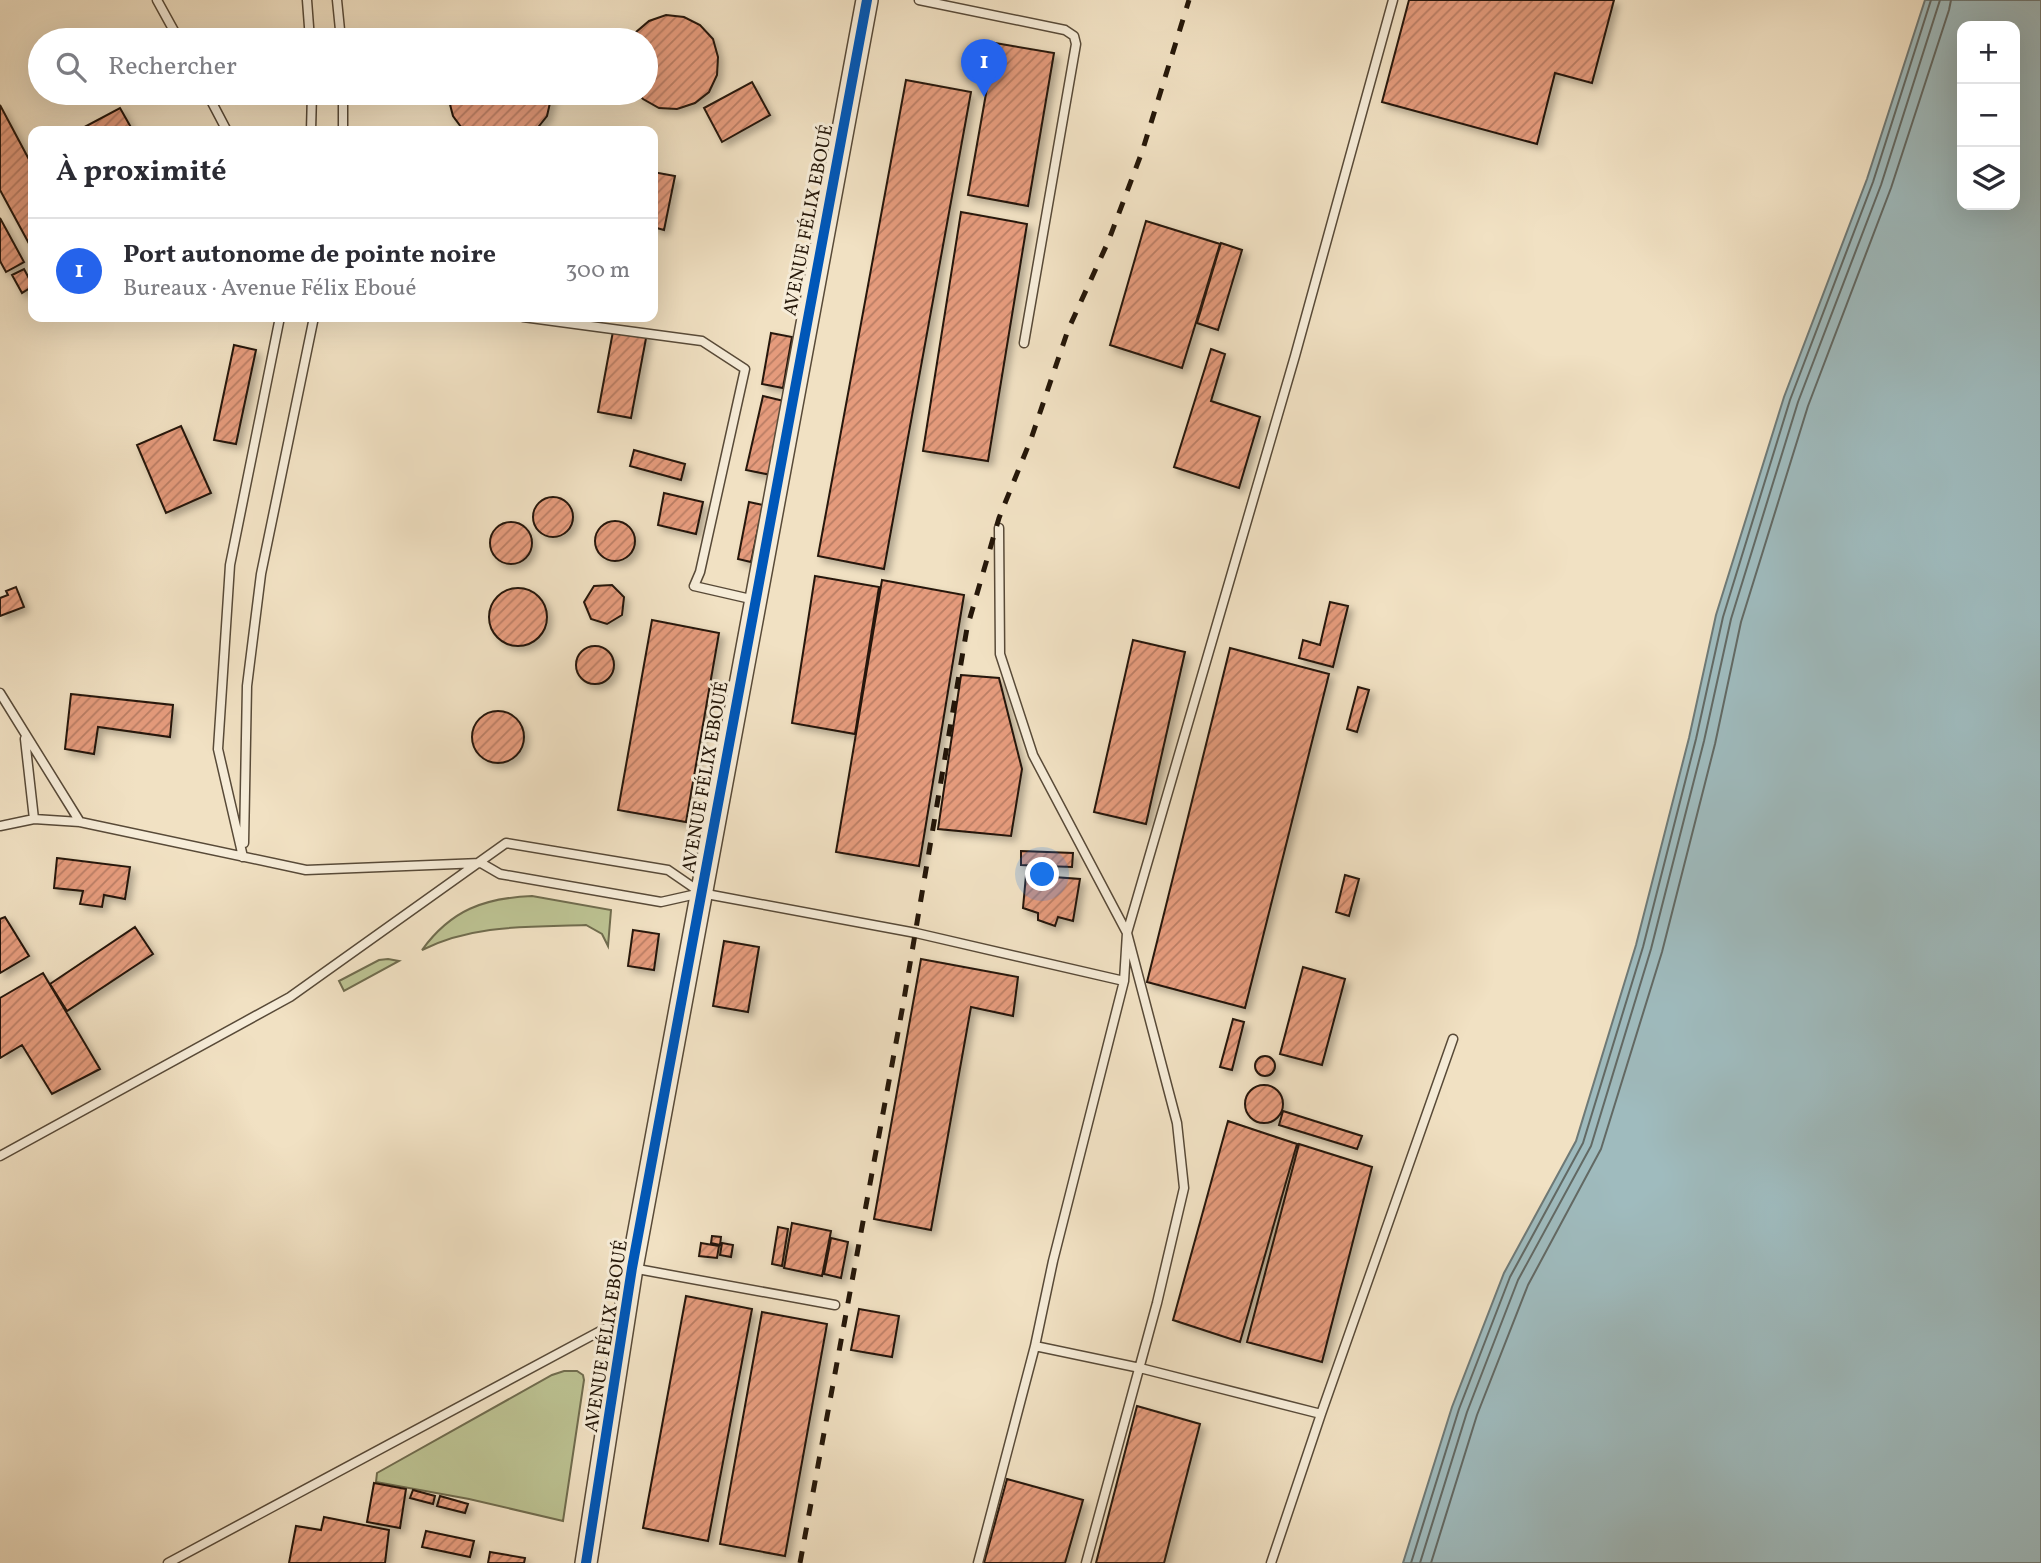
<!DOCTYPE html>
<html lang="fr">
<meta charset="utf-8">
<style>
:root{--surface:#fff;--page:#f2f2f3;--text:#2b2b33;--muted:#7c7c81;--line:#e1e1e2;--accent:#2563eb}
body{margin:0;font-family:Vollkorn,serif;background:var(--page);color:var(--text)}
.controls{position:absolute;right:21px;top:21px;display:grid;overflow:hidden;border-radius:14px;box-shadow:0 7px 28px #0002}
.controls button{width:63px;height:63px;display:grid;place-items:center;padding:0;border:0;border-bottom:2px solid var(--line);background:var(--surface);color:var(--text);font:35px sans-serif}
.you{position:absolute;left:1043px;top:875px;width:24px;height:24px;margin:-18px;border:5px solid #fff;border-radius:50%;background:#1a73e8;box-shadow:0 0 0 10px #1a73e833}
.badge{display:grid;place-items:center;width:46px;height:46px;border-radius:50%;background:var(--accent);color:#fff;font-size:23px;font-weight:700}
.pin{position:absolute;translate:-50% -58px;filter:drop-shadow(0 2px 4px #0008)}
.pin::after{content:'';position:absolute;top:37px;width:24px;height:21px;background:inherit;clip-path:polygon(0 0,100% 0,50% 100%)}
.list{margin:0;padding:0;list-style:none}
h2{display:flex;justify-content:space-between;align-items:center;height:91px;margin:0;padding:0 28px;font-size:30px}
h2 small{font-size:23px;font-weight:400;color:var(--muted)}
.list li{display:grid;grid-template-columns:46px 1fr auto;gap:21px;align-items:center;box-sizing:border-box;height:105px;padding:0 28px;border-top:2px solid var(--line)}
.list b{display:block;font-size:26px;white-space:nowrap}
.list p{margin:0;font-size:23px;white-space:nowrap;color:var(--muted)}
.list em{font-size:23px;font-style:normal;color:var(--muted)}
.icon{flex:none;width:38px;height:38px;fill:none;stroke:currentColor;stroke-width:2;stroke-linecap:round;stroke-linejoin:round}
.map{position:relative;flex:none;width:2041px;height:1563px;overflow:hidden}
.search{position:absolute;background:var(--surface);box-shadow:0 7px 28px #0002;left:28px;top:28px;width:630px;height:77px;display:flex;align-items:center;gap:18px;box-sizing:border-box;padding:0 24px;border-radius:38px;color:var(--muted);font-size:26px}
.panel{position:absolute;background:var(--surface);box-shadow:0 7px 28px #0002;left:28px;top:126px;width:630px;height:196px;border-radius:14px}
.map>svg:first-child{display:block}
.grass{fill:#bcc292;stroke:#706c4e;stroke-width:2}
.water{fill:#9fbbbe;stroke:#6e7976;stroke-width:2;fill-rule:evenodd}
.lines{fill:none;stroke-linecap:round;stroke-linejoin:round}
.shore{stroke:#626964;stroke-width:2}
.building{fill:url(#building-hatch);stroke:#251709;stroke-width:2;filter:url(#shadow)}
.service-casing{stroke:#584a38;stroke-width:11}
.tertiary-casing{stroke:#584a38;stroke-width:24}
.service{stroke:#f6ecd8;stroke-width:8}
.tertiary{stroke:#f6ecd8;stroke-width:21}
.rail{stroke:#251709;stroke-width:5;stroke-dasharray:12 12;stroke-linecap:butt}
.cycleway-casing{stroke:#f6ecd8;stroke-width:15}
.cycleway{stroke:#0057b8;stroke-width:10}
.labels{text-anchor:middle;stroke-width:6;stroke-linejoin:round;paint-order:stroke}
.street-label{font-size:19px;fill:#251709;stroke:#f6ecd8}
</style>
<div class="map">
<svg width="2041" height="1563" viewBox="0 0 2041 1563">
<defs>
<pattern id="building-hatch" width="6" height="6" patternUnits="userSpaceOnUse" patternTransform="scale(1.75)"><rect width="6" height="6" fill="#e59b7c"/><path d="M-1 1l2-2M0 6l6-6M5 7l2-2" fill="none" stroke="#b97d64"/></pattern>
<filter id="shadow"><feDropShadow dx="4.5" dy="4.5" stdDeviation="3.5" flood-color="#0004"/></filter>
</defs>
<rect width="100%" height="100%" fill="#f1e1c3"/>
<filter id="stains"><feTurbulence type="fractalNoise" baseFrequency=".00286" numOctaves="4"/><feColorMatrix values="0 0 0 0 .2 0 0 0 0 .09 0 0 0 0 .02 0 0 0 .5 -.17"/></filter>
<radialGradient id="worn" r=".72"><stop offset=".6" stop-color="#630" stop-opacity="0"/><stop offset="1" stop-color="#630" stop-opacity=".3"/></radialGradient>
<!-- grass -->
<path class="grass" d="M532 896 611 910 608 946 602 934 586 925C530 927 473 924 422 950 451 910 484 898 532 896Z
M388 959 399 961 344 991 339 981 379 960Z
M564 1371H577L583 1375 584 1380 563 1521 469 1499 376 1482 377 1473 552 1375Z"/>
<!-- water -->
<path class="water" d="M1925 0H2041V1563H1403L1452 1407 1504 1273 1576 1141 1636 945 1689 738 1716 615 1784 397 1867 179ZM1962 26H2015V205H1962Z"/>
<g class="lines">
<!-- shore -->
<path class="shore" d="M1411 1563 1459 1409 1510 1277 1583 1143 1643 947 1696 739 1723 617 1790 400 1873 182 1931 0
M1420 1563 1467 1412 1518 1280 1591 1146 1651 949 1704 741 1731 619 1798 402 1881 185 1940 0
M1431 1563 1477 1415 1528 1285 1601 1149 1662 952 1715 744 1741 622 1808 406 1891 188 1949 10 1951 0"/>
</g>
<!-- building -->
<path class="building" d="M1409 0H1614L1592 83 1555 73 1537 144 1382 102Z
M666 15 684 17 700 25 713 39 718 57 717 75 709 92 695 103 677 109 659 108 643 99 637 93H646V40H631L635 33 649 21Z
M995 43 1054 53 1028 206 968 195Z
M906 80 971 92 884 569 818 556Z
M752 82 770 115 722 142 704 108Z
M447 93H551L552 94 547 116 535 131H464L453 116Z
M0 105 33 167V251L0 190Z
M120 108 133 131H77Z
M653 172 675 176 664 230 653 227Z
M961 212 1027 224 988 461 923 451Z
M0 218 24 262 6 272 0 261Z
M1146 221 1220 244 1182 368 1110 345Z
M1221 243 1242 250 1218 330 1197 323Z
M24 269 33 286 22 293 12 275Z
M614 326 647 333 631 418 598 412Z
M771 333 792 337 783 388 762 384Z
M234 345 256 350 236 444 214 440Z
M1211 349 1225 354 1211 401 1260 417 1239 488 1174 467Z
M763 396 788 402 771 475 746 470Z
M181 426 211 493 166 513 137 445Z
M634 450 685 464 681 480 630 466Z
M664 493 703 502 696 534 658 525Z
M533 517a20 20 0 1 1 40 0a20 20 0 1 1-40 0Z
M749 502 763 505 751 562 738 559Z
M595 541a20 20 0 1 1 40 0a20 20 0 1 1-40 0Z
M490 543a21 21 0 1 1 42 0a21 21 0 1 1-42 0Z
M815 576 879 587 855 734 792 723Z
M882 580 964 595 919 866 836 852Z
M612 585 624 597 622 615 607 624 591 619 584 602 594 586Z
M16 587 24 607 0 616V598L8 595 6 591Z
M489 617a29 29 0 1 1 58 0a29 29 0 1 1-58 0Z
M1330 602 1348 606 1333 667 1299 658 1303 640 1320 645Z
M652 620 719 633 686 822 618 810Z
M1133 640 1185 652 1146 824 1094 812Z
M576 665a19 19 0 1 1 38 0a19 19 0 1 1-38 0Z
M1230 648 1329 674 1245 1008 1147 982Z
M961 675 999 678 1022 769 1011 836 938 829Z
M1358 687 1369 690 1357 732 1347 729Z
M71 694 173 705 170 737 98 727 94 754 65 749Z
M472 737a26 26 0 1 1 52 0a26 26 0 1 1-52 0Z
M1021 851 1073 853 1072 867 1021 865Z
M57 858 130 867 125 899 104 895 102 907 80 904 83 891 54 888Z
M1026 875 1080 879 1073 921 1058 917 1055 926 1038 920V913L1023 908Z
M1345 875 1359 879 1349 916 1336 912Z
M5 917 29 956 0 973V919Z
M135 927 153 954 67 1011 50 984Z
M633 930 659 934 654 970 628 966Z
M724 941 759 947 748 1012 713 1006Z
M921 959 1018 977 1013 1016 971 1007 931 1230 874 1219Z
M1303 967 1345 979 1322 1065 1280 1054Z
M43 973 100 1069 52 1094 22 1045 0 1058V998Z
M1233 1019 1244 1022 1232 1070 1220 1067Z
M1255 1066a10 10 0 1 1 20 0a10 10 0 1 1-20 0Z
M1245 1104a19 19 0 1 1 38 0a19 19 0 1 1-38 0Z
M1283 1111 1362 1136 1357 1149 1279 1125Z
M1228 1121 1297 1144 1240 1342 1173 1320Z
M1299 1144 1372 1167 1322 1362 1247 1342Z
M792 1223 831 1231 822 1276 784 1268Z
M778 1227 788 1229 782 1266 772 1264Z
M712 1236 721 1237 720 1245 711 1243Z
M831 1238 848 1242 841 1278 824 1274Z
M701 1243 719 1246 717 1258 699 1256Z
M722 1243 733 1245 731 1257 720 1255Z
M686 1296 752 1309 708 1541 643 1528Z
M859 1309 899 1316 892 1357 851 1350Z
M762 1312 827 1324 785 1556 720 1544Z
M1137 1406 1200 1424 1164 1563H1096Z
M1007 1479 1083 1500 1065 1563H984Z
M374 1483 406 1489 400 1528 367 1522Z
M413 1490 435 1496 433 1504 410 1498Z
M440 1496 468 1504 465 1513 437 1506Z
M324 1517 389 1530 385 1563H289L296 1526 321 1530Z
M426 1531 474 1541 470 1557 422 1547Z
M490 1552 525 1558 524 1563H488Z"/>
<g class="lines">
<!-- service casing -->
<g class="service-casing">
<path id="service" d="M157 0 179 40
M307 0 310 40
M337 0 341 40
M919 0 1065 30 1074 36 1076 44 1024 343
M207 93 227 131
M343 93V131
M311 131 312 93
M523 317 702 341 745 369 700 572 694 586 755 600
M999 528 1000 654 1033 755 1127 933 1177 1123 1184 1188 1157 1303 1086 1563
M0 693 80 822
M25 739 34 819
M0 826 34 819 80 822 306 870 481 863 500 874 661 902 701 893 916 933 1124 981
M244 843 247 686 261 574 314 317
M243 857 218 749 230 565 280 317
M0 1156 290 997 506 843 668 870 700 892
M632 1268 835 1305
M1035 1346 1140 1368 1321 1414
M168 1563 619 1321
M978 1563 1035 1346 1053 1261 1124 981 1127 933 1295 356 1393 0
M1271 1563 1321 1414 1453 1039"/>
</g>
<!-- tertiary casing -->
<g class="tertiary-casing">
<path id="tertiary" d="M586 1563 632 1268 867 0"/>
</g>
<!-- service -->
<use href="#service" class="service"/>
<!-- tertiary -->
<use href="#tertiary" class="tertiary"/>
<!-- rail -->
<path class="rail" d="M800 1563 903 1005 967 628 999 518 1031 439 1068 330 1108 242 1142 152 1189 0"/>
<!-- cycleway casing -->
<g class="cycleway-casing">
<path id="cycleway" d="M586 1563 632 1268 867 0"/>
</g>
<!-- cycleway -->
<use href="#cycleway" class="cycleway"/>
</g>
<g class="labels">
<!-- street labels -->
<g class="street-label">
<text transform="translate(807 220) rotate(-79)" y="7">AVENUE FÉLIX EBOUÉ</text>
<text transform="translate(704 777) rotate(-80)" y="7">AVENUE FÉLIX EBOUÉ</text>
<text transform="translate(605 1336) rotate(-81)" y="7">AVENUE FÉLIX EBOUÉ</text>
</g>
</g>
<rect width="100%" height="100%" filter="url(#stains)"/>
<rect width="100%" height="100%" fill="url(#worn)"/>
</svg>
<div class="controls">
<button>+</button>
<button>−</button>
<button><svg class="icon" aria-label="layers" viewBox="0 0 24 24"><path d="M12 4l9 5-9 5-9-5zM3 14l9 5 9-5"/></svg></button>
</div>
<div class="you"></div>
<div class="pin badge" style="left:984px;top:97px">1</div>
<div class="search"><svg class="icon" aria-label="search" viewBox="0 0 24 24"><circle cx="10" cy="10" r="6"/><path d="M15 15l6 6"/></svg>Rechercher</div>
<section class="panel">
<h2>À proximité<small></small></h2>
<ul class="list">
<li><span class="badge">1</span><div><b>Port autonome de pointe noire</b><p>Bureaux · Avenue Félix Eboué</p></div><em>300 m</em></li>
</ul>
</section>
</div>
